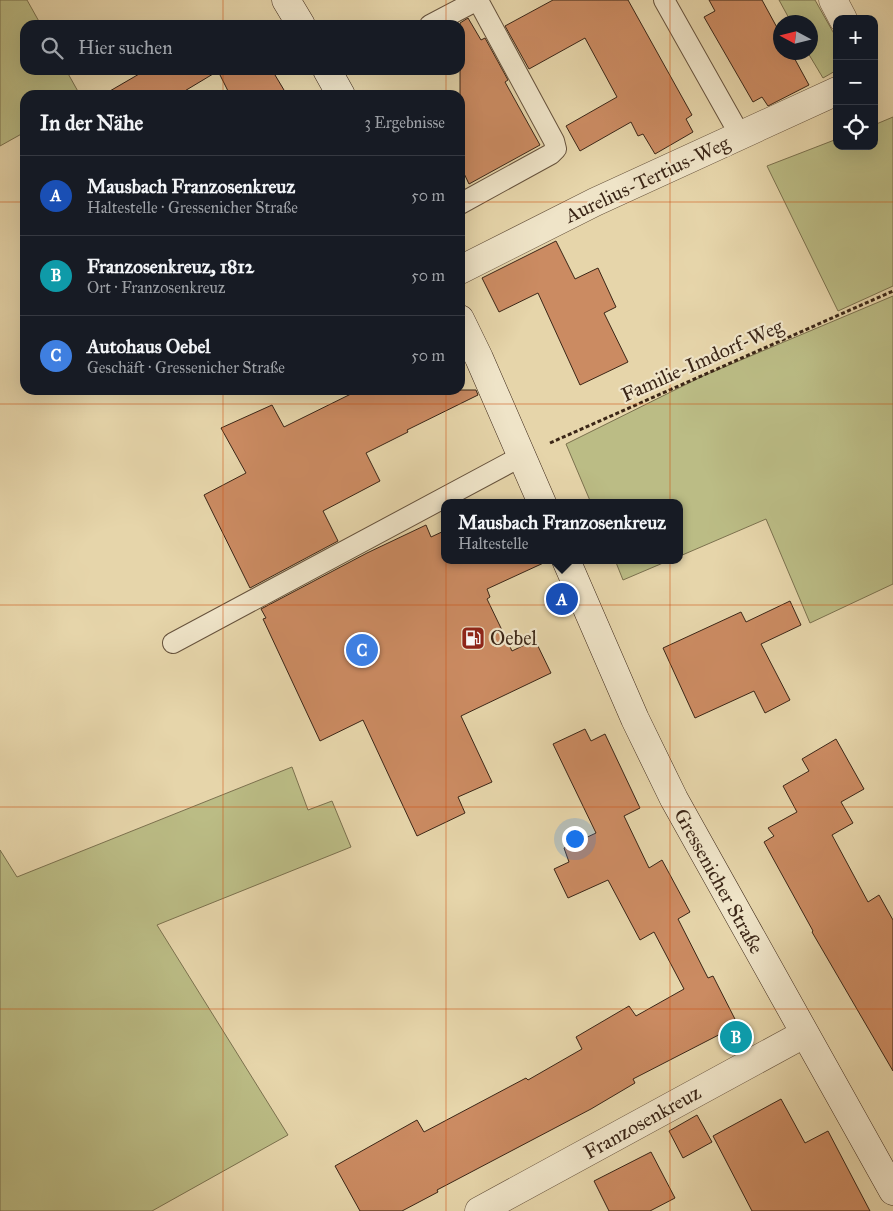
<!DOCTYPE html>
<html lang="de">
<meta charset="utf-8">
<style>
:root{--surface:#171b24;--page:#242831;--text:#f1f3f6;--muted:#9ea1a6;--line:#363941;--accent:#0f766e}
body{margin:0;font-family:"IM FELL Great Primer",serif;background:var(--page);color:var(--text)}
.controls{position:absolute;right:15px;top:15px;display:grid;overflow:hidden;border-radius:10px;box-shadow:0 5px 20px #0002}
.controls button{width:45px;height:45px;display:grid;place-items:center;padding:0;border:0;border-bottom:1px solid var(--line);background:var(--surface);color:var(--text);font:25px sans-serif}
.compass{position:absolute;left:773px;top:15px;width:45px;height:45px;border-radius:50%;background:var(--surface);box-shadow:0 5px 20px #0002;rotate:277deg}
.you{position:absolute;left:574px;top:838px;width:18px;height:18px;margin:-12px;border:4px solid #fff;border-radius:50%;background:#1a73e8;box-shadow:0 0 0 8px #1a73e833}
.badge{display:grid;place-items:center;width:32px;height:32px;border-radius:50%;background:var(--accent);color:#fff;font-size:16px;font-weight:700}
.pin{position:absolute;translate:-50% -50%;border:2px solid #fff;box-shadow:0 1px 5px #0006}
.popup{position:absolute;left:441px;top:499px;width:242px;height:65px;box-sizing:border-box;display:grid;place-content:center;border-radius:10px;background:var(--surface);filter:drop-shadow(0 1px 4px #0005);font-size:16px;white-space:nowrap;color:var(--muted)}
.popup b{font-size:19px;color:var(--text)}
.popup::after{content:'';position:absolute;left:50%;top:100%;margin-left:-10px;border:10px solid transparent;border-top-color:var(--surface)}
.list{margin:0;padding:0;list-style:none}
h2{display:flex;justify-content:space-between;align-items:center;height:65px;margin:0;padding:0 20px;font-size:21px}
h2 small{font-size:16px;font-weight:400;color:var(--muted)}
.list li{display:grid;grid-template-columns:32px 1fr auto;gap:15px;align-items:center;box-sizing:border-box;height:80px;padding:0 20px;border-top:1px solid var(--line)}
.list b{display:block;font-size:19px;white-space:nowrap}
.list p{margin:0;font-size:16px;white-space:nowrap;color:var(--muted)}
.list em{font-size:16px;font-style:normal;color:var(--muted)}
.icon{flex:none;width:28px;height:28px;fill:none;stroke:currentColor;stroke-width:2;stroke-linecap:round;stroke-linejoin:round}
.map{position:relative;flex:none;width:893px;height:1211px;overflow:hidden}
.search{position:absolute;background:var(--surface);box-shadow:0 5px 20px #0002;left:20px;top:20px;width:445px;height:55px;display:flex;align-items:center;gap:12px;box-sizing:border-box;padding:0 18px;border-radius:15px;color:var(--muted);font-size:19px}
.panel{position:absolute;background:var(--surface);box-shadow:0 5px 20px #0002;left:20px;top:90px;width:445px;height:305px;border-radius:15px}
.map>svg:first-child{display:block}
.green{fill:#bbbc85;stroke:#7b714e}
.building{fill:#cb8b62;stroke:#3b2617}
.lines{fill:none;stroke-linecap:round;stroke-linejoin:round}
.lane-casing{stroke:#66523c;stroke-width:22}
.street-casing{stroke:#66523c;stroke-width:29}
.secondary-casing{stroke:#3b2617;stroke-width:29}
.path{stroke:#3b2617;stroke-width:3;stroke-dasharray:4 2.5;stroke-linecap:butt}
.lane{stroke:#efe4c8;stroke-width:20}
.street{stroke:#efe4c8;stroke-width:28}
.secondary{stroke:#efe4c8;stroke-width:28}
.grid{fill:none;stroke:#ce510e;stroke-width:1;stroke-opacity:0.55}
.labels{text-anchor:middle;stroke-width:4.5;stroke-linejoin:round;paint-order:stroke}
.street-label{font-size:20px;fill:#3b2617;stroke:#efe4c8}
.poi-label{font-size:20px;fill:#3b2617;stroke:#efe4c8;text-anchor:start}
</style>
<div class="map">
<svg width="893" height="1211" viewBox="0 0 893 1211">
<rect width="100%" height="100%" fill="#e6d5aa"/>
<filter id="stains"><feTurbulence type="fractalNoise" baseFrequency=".004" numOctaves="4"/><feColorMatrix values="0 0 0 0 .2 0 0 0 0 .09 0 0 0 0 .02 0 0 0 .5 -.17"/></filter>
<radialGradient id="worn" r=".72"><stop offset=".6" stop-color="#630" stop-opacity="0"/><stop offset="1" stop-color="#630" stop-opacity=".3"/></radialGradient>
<!-- green -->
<path class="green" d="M0 0H27L41 25H25V70H66L80 95H25V132L0 146Z
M779 0H815L837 39V70L823 78 808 53 810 52V22H791Z
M893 117V286L838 311 767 166 837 139V146H874V125Z
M893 296V584L810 623 766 519 680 556V503H591L566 444 703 376Z
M615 560H670L623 580Z
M292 767 308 810 332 801 351 847 157 925 288 1135 152 1211H0V850L17 877Z"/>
<!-- building -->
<path class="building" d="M553 0H628L692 115 686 119 693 132 655 154 643 134 638 136 631 122 580 151 566 126 617 97 585 38 529 69 505 26Z
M709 0H762L780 33V52H791L809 85 768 106 762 97 753 102 704 17 715 11Z
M468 18 481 40 485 38 508 80 505 82 540 145 469 184 460 165V23Z
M146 70H272L287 95H230L218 71 178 95H103Z
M556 241 575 279 598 268 616 307 604 313 628 362 580 385 538 293 499 312 482 278Z
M359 390H476L478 395 407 430 408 432 366 453 380 481 323 511 338 541 250 588 204 495 246 473 221 428 272 405 284 427Z
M426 525 431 537 444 531V560H550L487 589 490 597 487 599 512 651 535 640 551 673 461 716 492 782 458 797 465 813 417 836 363 720 320 741 263 619 266 618 261 609 367 553Z
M790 601 801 625 761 644 790 700 765 713 754 691 695 718 663 648 741 612 746 622Z
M585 729 591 741 605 734 640 808 624 816 649 868 662 860 690 912 678 919 708 978 713 976 738 1025 633 1079 635 1083 591 1109 437 1190 438 1192 402 1211H360L335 1166 417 1120 424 1132 526 1078 528 1080 582 1049 576 1037 629 1006 636 1016 684 989 654 932 640 940 608 880 568 898 554 869 569 862 564 848 596 833 553 744Z
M836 739 864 789 841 802 853 823 832 835 868 902 879 895 893 920V1071L812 932 813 931 764 842 774 836 768 828 797 812 783 786 809 771 802 759Z
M781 1099 805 1143 828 1131 870 1211H752L713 1136Z
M697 1115 712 1142 683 1158 669 1131Z
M651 1152 675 1198 650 1211H609L594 1181Z"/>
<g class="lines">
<!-- lane casing -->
<g class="lane-casing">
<path id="lane" d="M664 0 740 135
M430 25 470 4 476 3 481 6 554 141 556 149 551 154 460 204
M173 643 522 456"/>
</g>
<!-- street casing -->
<g class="street-casing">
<path id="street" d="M833 0 843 19
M460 270 595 202 837 91
M479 1211 804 1034"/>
</g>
<!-- secondary casing -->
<g class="secondary-casing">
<path id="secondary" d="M286 0 301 25
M327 70 341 95
M460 319 479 358 542 503
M566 560 635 719 674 799 893 1191"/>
</g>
<!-- path -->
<path class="path" d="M550 443 893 291"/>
<!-- lane -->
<use href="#lane" class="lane"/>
<!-- street -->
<use href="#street" class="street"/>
<!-- secondary -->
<use href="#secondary" class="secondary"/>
</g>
<!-- grid -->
<path class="grid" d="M223 0V25M446 0V25M670 0V1211M223 70V95M446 70V95M0 202H25M460 202H893M223 390V1211M446 390V1211M0 404H893M0 605H893M0 807H893M0 1009H893"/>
<!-- icons -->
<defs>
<g id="fuel-square" transform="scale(1.25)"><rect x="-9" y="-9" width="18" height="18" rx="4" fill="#8f2418" stroke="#efe4c8"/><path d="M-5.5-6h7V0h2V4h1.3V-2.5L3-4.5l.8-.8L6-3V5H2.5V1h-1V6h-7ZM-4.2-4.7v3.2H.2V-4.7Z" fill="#fff"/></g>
</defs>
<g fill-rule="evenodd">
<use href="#fuel-square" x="473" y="638"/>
</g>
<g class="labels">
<!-- street labels -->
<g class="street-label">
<text transform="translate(647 179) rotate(-25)" y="7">Aurelius-Tertius-Weg</text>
<text transform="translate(702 360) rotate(-24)" y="7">Familie-Imdorf-Weg</text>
<text transform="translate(719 881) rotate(61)" y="7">Gressenicher Straße</text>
<text transform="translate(642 1122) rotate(-29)" y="7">Franzosenkreuz</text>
</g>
<!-- poi labels -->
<g class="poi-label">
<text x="490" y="645">Oebel</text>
</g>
</g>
<rect width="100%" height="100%" filter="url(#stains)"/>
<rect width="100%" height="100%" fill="url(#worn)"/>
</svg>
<div class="controls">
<button>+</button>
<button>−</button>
<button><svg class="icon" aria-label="locate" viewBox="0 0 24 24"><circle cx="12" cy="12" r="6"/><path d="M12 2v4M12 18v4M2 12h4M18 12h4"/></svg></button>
</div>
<svg class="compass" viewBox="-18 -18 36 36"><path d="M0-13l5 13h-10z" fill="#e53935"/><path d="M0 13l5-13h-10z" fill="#9ea1a6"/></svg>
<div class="you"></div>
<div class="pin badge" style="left:562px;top:599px;background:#1a4fb4">A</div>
<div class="popup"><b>Mausbach Franzosenkreuz</b>Haltestelle</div>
<div class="pin badge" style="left:736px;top:1037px;background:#0f9aa8">B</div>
<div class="pin badge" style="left:362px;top:650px;background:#3f7fe0">C</div>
<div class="search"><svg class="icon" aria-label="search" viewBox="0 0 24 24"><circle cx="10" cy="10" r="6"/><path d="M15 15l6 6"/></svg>Hier suchen</div>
<section class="panel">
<h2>In der Nähe<small>3 Ergebnisse</small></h2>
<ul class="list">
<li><span class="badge" style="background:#1a4fb4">A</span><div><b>Mausbach Franzosenkreuz</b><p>Haltestelle · Gressenicher Straße</p></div><em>50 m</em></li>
<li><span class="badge" style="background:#0f9aa8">B</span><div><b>Franzosenkreuz, 1812</b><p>Ort · Franzosenkreuz</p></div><em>50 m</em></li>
<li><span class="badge" style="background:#3f7fe0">C</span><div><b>Autohaus Oebel</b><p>Geschäft · Gressenicher Straße</p></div><em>50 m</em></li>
</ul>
</section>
</div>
